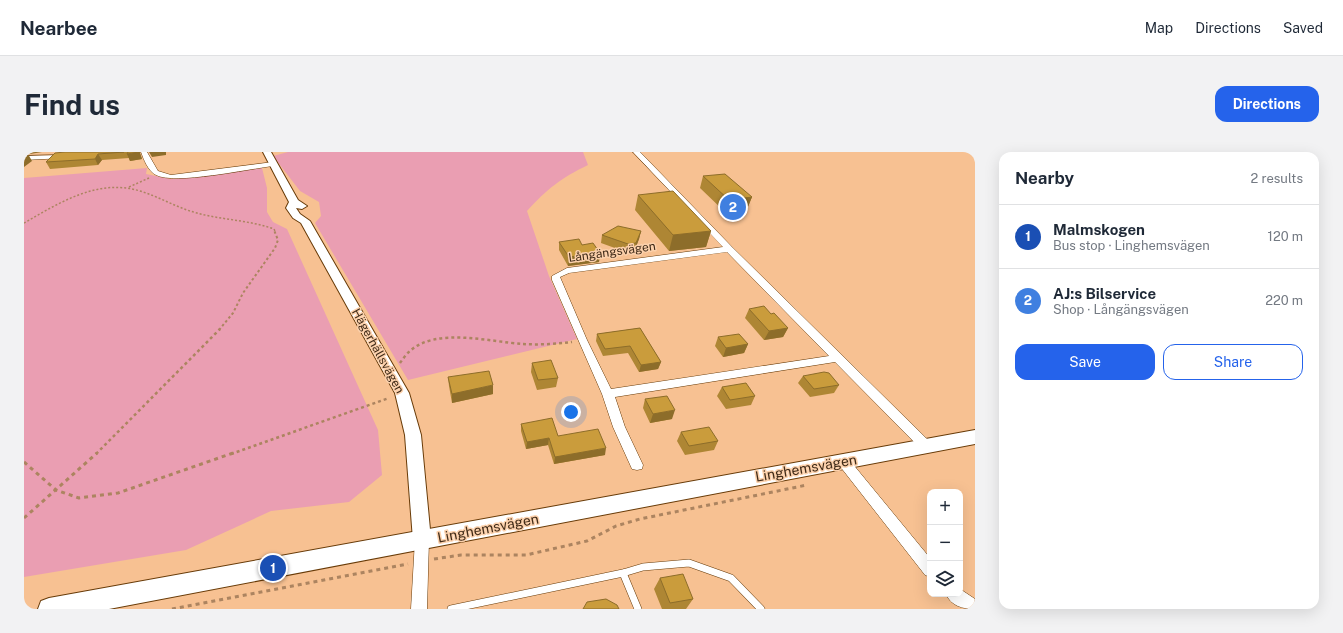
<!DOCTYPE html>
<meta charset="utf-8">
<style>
:root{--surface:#fff;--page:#f2f2f3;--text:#1f2937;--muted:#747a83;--line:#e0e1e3;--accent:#2563eb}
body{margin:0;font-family:"Public Sans",sans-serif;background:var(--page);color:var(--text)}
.controls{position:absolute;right:12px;bottom:12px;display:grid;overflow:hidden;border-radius:8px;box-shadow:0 4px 16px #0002}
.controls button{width:36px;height:36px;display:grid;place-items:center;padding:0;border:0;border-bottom:1px solid var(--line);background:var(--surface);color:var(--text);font:20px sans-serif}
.you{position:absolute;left:547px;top:260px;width:14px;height:14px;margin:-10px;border:3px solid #fff;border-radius:50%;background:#1a73e8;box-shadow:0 0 0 6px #1a73e833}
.badge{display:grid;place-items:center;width:26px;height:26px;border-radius:50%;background:var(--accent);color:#fff;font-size:13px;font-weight:700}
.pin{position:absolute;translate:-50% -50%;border:2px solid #fff;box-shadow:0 1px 4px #0006}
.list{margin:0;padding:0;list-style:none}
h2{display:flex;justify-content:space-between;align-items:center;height:52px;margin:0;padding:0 16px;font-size:17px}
h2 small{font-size:13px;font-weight:400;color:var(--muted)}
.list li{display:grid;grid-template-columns:26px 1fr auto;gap:12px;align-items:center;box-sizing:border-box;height:64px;padding:0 16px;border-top:1px solid var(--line)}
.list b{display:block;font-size:15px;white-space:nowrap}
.list p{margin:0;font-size:13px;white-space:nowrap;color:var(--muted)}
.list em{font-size:13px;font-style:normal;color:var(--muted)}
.actions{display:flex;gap:8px;padding:12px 16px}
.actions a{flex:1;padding:9px 0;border:1px solid var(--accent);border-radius:12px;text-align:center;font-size:14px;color:var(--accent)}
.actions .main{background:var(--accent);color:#fff}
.icon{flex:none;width:22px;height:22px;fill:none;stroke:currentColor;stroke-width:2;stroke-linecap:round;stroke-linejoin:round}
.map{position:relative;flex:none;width:951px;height:457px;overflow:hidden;border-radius:12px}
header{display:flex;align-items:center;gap:24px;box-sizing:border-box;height:56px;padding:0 20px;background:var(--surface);border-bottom:1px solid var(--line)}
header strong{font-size:19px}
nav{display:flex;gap:22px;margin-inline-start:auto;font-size:14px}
.intro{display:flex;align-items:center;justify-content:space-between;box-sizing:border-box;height:96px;padding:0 24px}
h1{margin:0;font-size:28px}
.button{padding:10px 18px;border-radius:12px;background:var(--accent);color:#fff;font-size:14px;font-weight:700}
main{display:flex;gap:24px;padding:0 24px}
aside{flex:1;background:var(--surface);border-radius:12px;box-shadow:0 4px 16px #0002}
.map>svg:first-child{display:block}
.green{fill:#ea9eb2}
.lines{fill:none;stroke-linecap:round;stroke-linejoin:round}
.service-casing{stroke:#683b08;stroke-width:8}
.minor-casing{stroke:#683b08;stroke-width:1}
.tertiary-casing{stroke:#683b08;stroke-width:2}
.secondary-casing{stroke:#683b08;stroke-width:2}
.path-far3{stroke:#ac8460;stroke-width:1.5;stroke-dasharray:2 2;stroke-linecap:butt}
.path-far2{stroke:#ac8460;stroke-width:2;stroke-dasharray:2.5 2.5;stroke-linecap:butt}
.path-far1{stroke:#ac8460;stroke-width:2.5;stroke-dasharray:3 3;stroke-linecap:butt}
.path{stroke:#ac8460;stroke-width:3;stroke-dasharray:4 4;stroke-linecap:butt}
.service{stroke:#fff;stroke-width:7}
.minor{fill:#fff;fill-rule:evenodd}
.tertiary{fill:#fff;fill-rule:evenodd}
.secondary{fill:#fff;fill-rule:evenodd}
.wall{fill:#ae8634}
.shaded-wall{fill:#8d6d2a}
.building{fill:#ca9c3c;stroke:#8d6d2a}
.labels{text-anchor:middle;stroke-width:3;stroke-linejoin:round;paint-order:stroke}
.street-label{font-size:12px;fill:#402b18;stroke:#fcd1ac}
.near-street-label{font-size:14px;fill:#402b18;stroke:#fcd1ac}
</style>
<header>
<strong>Nearbee</strong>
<nav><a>Map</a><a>Directions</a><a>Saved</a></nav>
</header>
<div class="intro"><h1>Find us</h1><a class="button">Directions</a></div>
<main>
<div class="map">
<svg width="951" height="457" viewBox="0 0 951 457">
<rect width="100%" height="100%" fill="#f7c192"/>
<!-- green -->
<path class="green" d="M264 0H559L564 13C537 26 523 37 503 59L525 124 553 187 384 228 291 71 297 64 295 50 276 39 249 4Z
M123 16 122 22 147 27 238 16 243 36V60L249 70 263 77 354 278 358 323 325 350 247 359 162 398 0 425V26Z"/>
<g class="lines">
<!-- service casing -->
<g class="service-casing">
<path id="service" d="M599 421 614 457
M427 457 599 421 619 415 665 411 707 426 737 457"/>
</g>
<!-- minor casing -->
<g class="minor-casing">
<path id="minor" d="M117 0H123L134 19 147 23 249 10 252 12 249 14C224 17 151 33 132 23 124 19 120 8 117 0Z
M609 0H616L708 95 906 290 908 294 906 298 902 299 898 298 811 210 591 245 601 275 619 313 618 317 613 318 608 317 589 275 578 242 528 128V124L543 116 699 95ZM703 100 805 204 587 237 563 188 536 125 545 121Z
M43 3V5L41 6 0 8V4Z
M819 304 823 305 906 406V425L901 423 815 313 813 309 815 305Z
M398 381 403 383 405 388 403 457H387L391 388 393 383Z
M936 437 951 447V457C939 457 927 454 922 442H936Z"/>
</g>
<!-- tertiary casing -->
<g class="tertiary-casing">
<path id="tertiary" d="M239 0H247L274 48 283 54 278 57 272 56 276 62 286 69 385 241 397 283 407 388 404 394 398 397 392 394 389 388 381 283 371 241 277 71 269 66 262 56 265 50Z"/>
</g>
<!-- secondary casing -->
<g class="secondary-casing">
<path id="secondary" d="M951 278V292L85 457H14L17 449 25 446Z"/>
</g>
<!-- path-far3 -->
<path class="path-far3" d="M105 35 125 26
M0 71C35 51 74 26 116 39 136 45 153 56 173 61 198 68 225 68 250 77L251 79"/>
<!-- path-far2 -->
<path class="path-far2" d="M195 178 209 161 219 141 251 96 254 88 250 78"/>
<!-- path-far1 -->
<path class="path-far1" d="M376 211C379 207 382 202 386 199 412 175 467 190 499 192 515 193 532 192 548 190
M72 302 196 177
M207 302 365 246"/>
<!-- path -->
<path class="path" d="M0 310 32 338 55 346 94 341 209 301
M0 366 73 301
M410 407 437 403H502L563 389 592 374 616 367 783 333
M148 457 384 412"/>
<!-- service -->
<use href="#service" class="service"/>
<!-- minor -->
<use href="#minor" class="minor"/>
<!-- tertiary -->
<use href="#tertiary" class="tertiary"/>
<!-- secondary -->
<use href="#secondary" class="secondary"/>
</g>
<!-- wall -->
<path class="wall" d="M41 0H116V1L118 7 106 9 105 6 78 8 74 13 26 17 22 10Z
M679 24 728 45 723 57 701 60 676 36Z
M614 43 687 79 682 95 645 99 611 58Z
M617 79 615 87 610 100H602L577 91 578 83Z
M535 90 558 93 576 101 575 110 544 114 535 98Z
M725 157 747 162 764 176 759 185 740 188 721 166Z
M616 176 637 210 634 217 615 220 604 201 579 204 572 189 573 182Z
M694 185 724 192 720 201 699 205 691 194Z
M508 211 534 226 532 235 513 238 507 220Z
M779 224 815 233 810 241 786 245 774 231Z
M424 225 469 242 428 251 425 234Z
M698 235 731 244 727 253 702 257 693 244Z
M621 247 648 267 626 271 619 256Z
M497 272 534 284 581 303 530 312 524 293 502 297 497 279Z
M657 280 694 289 690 298 661 303 653 289Z
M636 426 669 447 662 457H638L630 437Z"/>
<!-- shaded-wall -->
<path class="shaded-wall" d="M0 0H18L0 3Z
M116 0V1L118 7 106 9 103 2Z
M125 0H142V3L128 5Z
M4 2 8 9 0 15V5Z
M74 2 78 8 74 13 71 7Z
M728 45 723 57 701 60 705 48Z
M617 79 615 87 610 100 612 91Z
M687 79 682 95 645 99 649 83Z
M576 101 575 110 544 114 545 105Z
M764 176 759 185 740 188 745 179Z
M724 192 720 201 699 205 702 196Z
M637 210 634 217 615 220 617 213Z
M469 233V242L428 251V242Z
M651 258 648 267 626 271 629 262Z
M525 286 524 293 502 297 503 290Z
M582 296 581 303 530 312 531 305Z"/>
<!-- building -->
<path class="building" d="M41 0H100L74 2 71 7 22 10 31 1Z
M104 0H115L103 2Z
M701 22 728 45 705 48 679 24Z
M649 39 687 79 649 83 614 43Z
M594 74 617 79 612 91 604 92 578 83Z
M555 87 558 93 569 91 576 101 545 105 535 90Z
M740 154 747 162 750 161 764 176 745 179 725 157Z
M616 176 637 210 617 213 606 194 581 197 573 182Z
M715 182 724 192 702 196 694 185Z
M527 208 534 226 514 228 508 211Z
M465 219 469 233 428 242 424 225Z
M800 220 805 221 815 233 790 237 779 224Z
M722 231 731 244 706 248 698 235Z
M643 244 651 258 629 262 621 247Z
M528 266 534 284 574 277 582 296 531 305 525 286 503 290 497 272Z
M685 275 694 289 665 294 657 280Z
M659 422 669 447 646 451 636 426Z
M582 447 593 453 595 457H559L563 450Z"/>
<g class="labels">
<!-- street labels -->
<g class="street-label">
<text transform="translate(588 100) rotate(-8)" y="4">Långängsvägen</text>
<text transform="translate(354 199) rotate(61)" y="4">Hägerhällsvägen</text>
</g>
<!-- near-street labels -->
<g class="near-street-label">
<text transform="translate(782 316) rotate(-10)" y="5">Linghemsvägen</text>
<text transform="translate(464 376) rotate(-11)" y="5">Linghemsvägen</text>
</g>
</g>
</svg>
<div class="controls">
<button>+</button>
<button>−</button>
<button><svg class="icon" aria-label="layers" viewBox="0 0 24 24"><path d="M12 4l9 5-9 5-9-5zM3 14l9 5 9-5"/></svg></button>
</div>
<div class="you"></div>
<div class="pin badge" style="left:249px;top:416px;background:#1a4fb4">1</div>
<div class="pin badge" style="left:709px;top:55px;background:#3f7fe0">2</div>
</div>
<aside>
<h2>Nearby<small>2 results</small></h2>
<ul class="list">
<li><span class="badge" style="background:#1a4fb4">1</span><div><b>Malmskogen</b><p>Bus stop · Linghemsvägen</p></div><em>120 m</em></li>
<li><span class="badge" style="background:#3f7fe0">2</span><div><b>AJ:s Bilservice</b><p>Shop · Långängsvägen</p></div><em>220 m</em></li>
</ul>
<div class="actions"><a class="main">Save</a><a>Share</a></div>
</aside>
</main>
